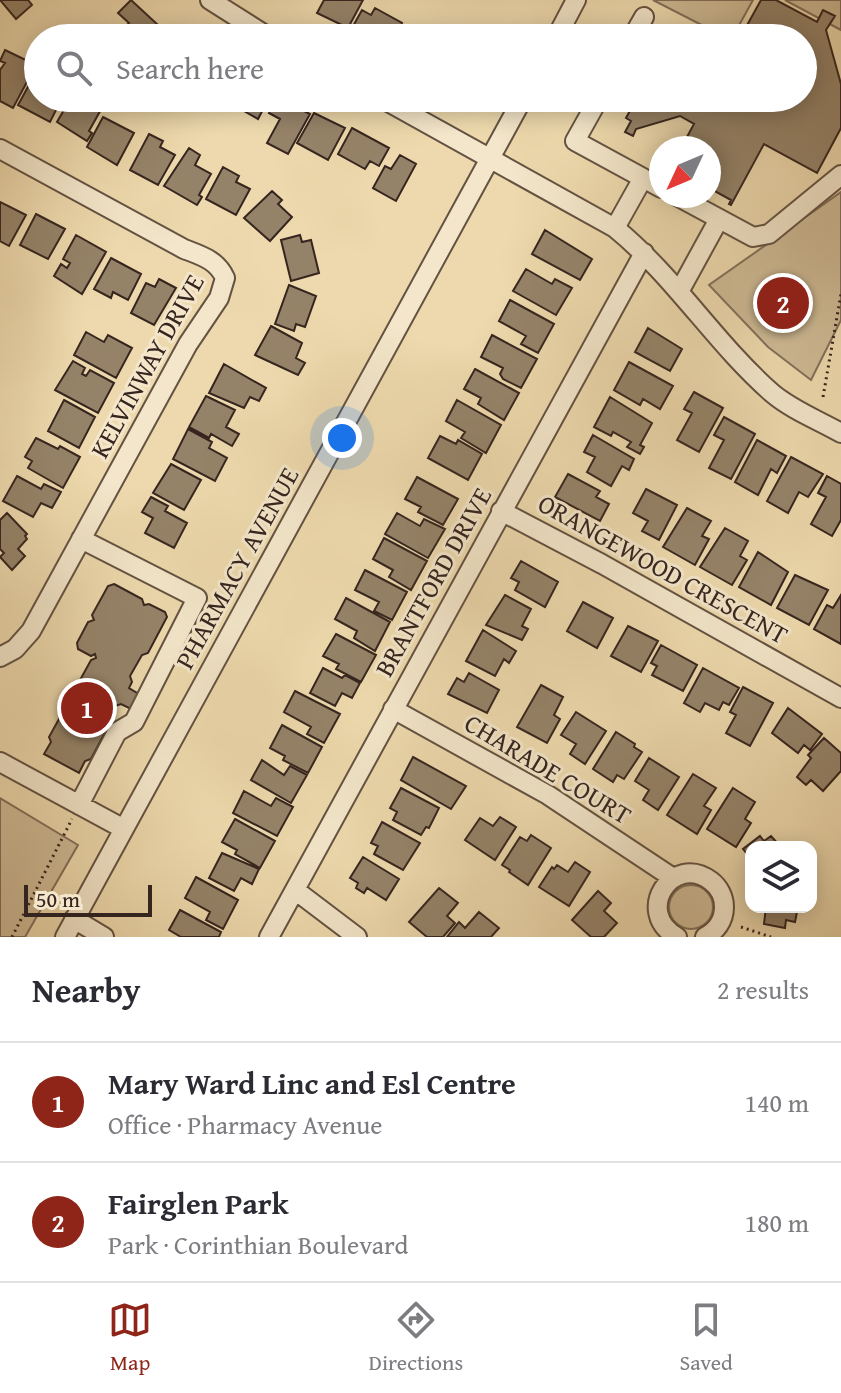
<!DOCTYPE html>
<meta charset="utf-8">
<style>
:root{--surface:#fff;--page:#f7f7f7;--text:#2b2b33;--muted:#7c7c81;--line:#e1e1e2;--accent:#8f2418}
body{margin:0;font-family:"Gentium Book Plus",serif;background:var(--page);color:var(--text)}
.controls{position:absolute;right:24px;bottom:24px;display:grid;overflow:hidden;border-radius:16px;box-shadow:0 4px 20px #0003}
.controls button{width:72px;height:72px;display:grid;place-items:center;padding:0;border:0;border-bottom:2px solid var(--line);background:var(--surface);color:var(--text);font:40px sans-serif}
.compass{position:absolute;left:649px;top:136px;width:72px;height:72px;border-radius:50%;background:var(--surface);box-shadow:0 4px 20px #0003;rotate:226deg}
.scale{position:absolute;left:24px;bottom:20px;width:128px;box-sizing:border-box;padding-left:8px;border:4px solid #36251f;border-top:0;font-size:22px;line-height:28px;white-space:nowrap;color:#36251f;-webkit-text-stroke:6px #f3e6ca;paint-order:stroke}
.you{position:absolute;left:342px;top:438px;width:28px;height:28px;margin:-20px;border:6px solid #fff;border-radius:50%;background:#1a73e8;box-shadow:0 0 0 12px #1a73e833}
.badge{display:grid;place-items:center;width:52px;height:52px;border-radius:50%;background:var(--accent);color:#fff;font-size:26px;font-weight:700}
.pin{position:absolute;translate:-50% -50%;border:4px solid #fff;box-shadow:0 2px 8px #0006}
.list{margin:0;padding:0;list-style:none}
h2{display:flex;justify-content:space-between;align-items:center;height:104px;margin:0;padding:0 32px;font-size:34px}
h2 small{font-size:26px;font-weight:400;color:var(--muted)}
.list li{display:grid;grid-template-columns:52px 1fr auto;gap:24px;align-items:center;box-sizing:border-box;height:120px;padding:0 32px;border-top:2px solid var(--line)}
.list b{display:block;font-size:30px;white-space:nowrap}
.list p{margin:0;font-size:26px;white-space:nowrap;color:var(--muted)}
.list em{font-size:26px;font-style:normal;color:var(--muted)}
.icon{flex:none;width:44px;height:44px;fill:none;stroke:currentColor;stroke-width:2;stroke-linecap:round;stroke-linejoin:round}
.map{position:relative;flex:none;width:841px;height:937px;overflow:hidden}
.search{position:absolute;background:var(--surface);box-shadow:0 4px 20px #0003;left:24px;right:24px;top:24px;height:88px;display:flex;align-items:center;gap:20px;box-sizing:border-box;padding:0 28px;border-radius:44px;color:var(--muted);font-size:30px}
.sheet{height:344px;background:var(--surface)}
nav{display:flex;justify-content:space-around;align-items:center;box-sizing:border-box;height:112px;border-top:2px solid var(--line);background:var(--surface);font-size:22px;color:var(--muted)}
nav a{display:grid;justify-items:center;gap:4px}
nav .on{color:var(--accent)}
.map>svg:first-child{display:block}
.green{fill:#ceba95;stroke:#82705a;stroke-width:2}
.building{fill:#958369;stroke:#36251f;stroke-width:2}
.lines{fill:none;stroke-linecap:round;stroke-linejoin:round}
.minor-casing{stroke:#645242;stroke-width:22}
.path{stroke:#36251f;stroke-width:3;stroke-dasharray:2 4;stroke-linecap:butt}
.minor{stroke:#f3e6ca;stroke-width:18}
.labels{text-anchor:middle;stroke-width:6;stroke-linejoin:round;paint-order:stroke}
.street-label{font-size:26px;fill:#36251f;stroke:#f3e6ca}
</style>
<div class="map">
<svg width="841" height="937" viewBox="0 0 841 937">
<rect width="100%" height="100%" fill="#edd9ad"/>
<filter id="stains"><feTurbulence type="fractalNoise" baseFrequency=".0025" numOctaves="4"/><feColorMatrix values="0 0 0 0 .2 0 0 0 0 .09 0 0 0 0 .02 0 0 0 .5 -.17"/></filter>
<radialGradient id="worn" r=".72"><stop offset=".6" stop-color="#630" stop-opacity="0"/><stop offset="1" stop-color="#630" stop-opacity=".3"/></radialGradient>
<!-- green -->
<path class="green" d="M653 0H753L732 38H727Z
M785 0H841V30Z
M841 192V320L811 380 768 347 709 285Z
M0 798 78 845 25 937H0Z
M669 907a22 22 0 1 1 44 0a22 22 0 1 1-44 0Z"/>
<!-- building -->
<path class="building" d="M0 0H28L32 5 16 19Z
M131 0 158 25 145 38H113L129 23 118 13Z
M324 0H363L348 28 317 13Z
M761 0H776L817 22 823 10 835 16 826 30 841 84V128L817 173 764 144 731 205 729 204 731 200 709 188V148H681L694 124 680 116 636 129 633 136 625 132 631 121 626 118 637 98H803V38H740Z
M375 8 402 23 394 38H369L352 28 362 10 371 15Z
M408 26 429 38H402Z
M5 50 36 65 13 108 0 101V70L5 63 0 61Z
M38 76V98H62L50 122 18 105 29 85 32 87Z
M71 98 88 106 91 100 103 106 89 131 92 133 87 141 57 122Z
M226 98H269L258 119 225 100Z
M278 98 310 114 288 154 267 143 280 119 269 113Z
M314 113 345 128 328 160 297 143Z
M103 117 134 133 117 165 87 147Z
M352 128 389 148 379 166 370 161 365 169 338 154Z
M149 134 163 141 160 147 175 155 158 185 130 170Z
M189 148 200 155 195 165 211 174 199 195 202 197 197 205 164 186Z
M400 155 416 164 396 201 373 188 385 166 391 169Z
M223 167 239 176 236 182 250 189 236 215 206 199Z
M272 191 282 200 278 204 292 217 270 241 244 218Z
M0 202 26 215 9 246 0 241Z
M36 214 65 229 48 259 20 245Z
M545 230 592 259 580 280 532 254Z
M76 235 106 252 82 294 54 276 61 264 67 268 70 263 63 259Z
M300 235 302 242 311 240 319 273 291 281 281 240Z
M111 258 141 274 128 300 113 292 111 298 94 289Z
M526 269 552 284 555 279 572 288 556 315 513 291Z
M159 279 176 288 154 325 131 313 146 283 155 287Z
M289 285 316 296 305 327 296 324 294 331 275 324Z
M510 300 554 324 538 353 521 344 526 336 499 321Z
M271 326 302 343 296 358 305 363 298 375 255 355Z
M648 328 682 349 670 371 635 352Z
M86 332 104 342 108 335 132 348 116 378 74 355Z
M492 335 537 359 521 388 503 379 500 374 503 368 481 357Z
M73 361 85 368 82 374 86 376 90 370 114 383 98 413 55 390Z
M629 362 673 386 660 409 643 399 640 405 614 390Z
M224 364 266 388 259 401 250 397 244 408 209 393Z
M475 369 519 393 504 420 478 404 481 398 464 389Z
M694 392 723 408 699 452 677 440 692 413 684 409Z
M206 396 235 410 226 427 239 434 232 446 211 434 209 438 189 427Z
M610 397 652 423 640 445 644 447 640 454 627 447 631 442 613 432 611 436 594 427Z
M64 400 95 417 79 448 48 431Z
M457 400 501 425 486 453 461 438 465 432 446 421Z
M724 417 755 434 731 479 709 468 724 440 714 435Z
M188 429 212 442 209 448 227 458 215 481 173 459Z
M593 435 634 459 629 470 622 466 611 486 587 472 595 457 584 452Z
M440 436 456 444 458 440 482 454 468 480 428 458Z
M36 438 58 449 60 446 80 457 63 488 28 468 32 461 25 457Z
M757 440 786 456 777 473 771 469 758 495 735 482Z
M791 457 823 474 808 497 799 492 788 513 767 501Z
M171 464 201 480 184 510 153 493Z
M568 474 600 491 596 497 609 504 600 521 555 497Z
M17 476 41 489 44 484 61 492 52 508 41 503 33 517 3 501Z
M827 476 841 484V520L832 536 811 524 826 497 818 493Z
M417 477 458 499 443 525 418 512 421 507 405 499Z
M646 489 677 505 659 540 642 531 648 521 633 513Z
M151 497 168 506 165 511 187 523 174 548 145 533 153 518 142 512Z
M687 508 711 521 702 536 709 539 695 565 663 547Z
M7 513 27 534 25 536 27 539 18 549 25 556 12 570 0 557 4 553 0 549V520Z
M397 513 420 526 424 519 445 529 428 558 385 534Z
M725 528 748 541 740 556 747 560 732 585 700 567Z
M384 538 427 561 411 590 389 577 393 570 373 559Z
M758 552 788 572 771 605 739 587Z
M521 561 558 582 545 607 515 590 519 582 511 578Z
M365 570 407 592 392 620 374 611 379 602 355 590Z
M795 575 828 590 809 625 777 608Z
M114 584 142 599 144 605 149 604 165 612 167 617 148 653 142 655 130 676 132 682 129 688 139 694 131 709 121 704 115 706 110 714 111 721 91 759 85 761 79 773 44 754 51 742 49 737 70 699 76 697 82 686 80 680 91 660 96 658 95 654 91 656 78 649 77 643 88 622 94 620 92 615 108 586Z
M505 595 531 609 522 626 528 629 522 640 486 625Z
M841 595V644L814 629 827 605 833 608Z
M346 598 390 622 375 651 354 638 357 631 335 619Z
M583 602 613 618 597 648 567 631Z
M628 626 658 641 641 672 611 656Z
M483 630 516 651 509 663 504 659 495 676 466 661Z
M336 634 376 655 361 682 336 669 339 664 323 656Z
M661 645 697 665 683 691 652 675 657 666 651 663Z
M323 668 342 678 345 675 360 683 352 698 342 693 335 706 310 693Z
M703 668 739 688 729 705 723 702 719 710 705 703 700 712 684 703Z
M469 673 499 690 487 713 448 694 457 678 464 682Z
M541 685 563 697 554 715 560 719 547 743 517 727Z
M743 687 773 703 750 746 726 733 736 715 730 712Z
M295 691 340 714 324 743 307 734 311 727 284 712Z
M788 708 822 734 810 750 804 745 798 753 772 733Z
M576 712 606 731 585 764 570 754 576 744 561 735Z
M282 725 322 747 308 773 283 760 285 756 270 748Z
M616 732 635 744 634 747 642 752 624 779 617 775 613 782 593 769Z
M824 738 841 753V771L823 791 811 780 806 785 797 777 811 758 808 755Z
M413 757 466 786 451 809 401 780Z
M649 758 679 777 658 810 643 800 649 790 635 781Z
M262 760 284 775 290 766 307 775 291 803 251 780Z
M693 774 716 788 704 806 711 810 697 834 667 815Z
M401 788 439 808 429 828 426 827 421 835 393 820 397 812 390 808Z
M733 788 755 802 745 819 751 823 736 847 707 829Z
M244 791 271 806 276 798 293 807 277 836 233 813Z
M500 817 516 827 495 860 465 840 480 818 493 826Z
M235 819 275 841 260 868 235 854 237 850 222 842Z
M382 822 420 843 403 870 374 854 378 846 371 843Z
M531 835 551 848 528 885 509 872 510 870 502 865 520 837 527 841Z
M760 836 764 841 771 836 781 847H751V859L743 849Z
M222 853 259 869 252 884 241 878 234 891 209 878Z
M363 857 399 879 386 900 367 888 364 893 356 888 358 883 350 878Z
M575 862 590 872 569 906 539 887 552 867 554 869 557 865 568 872Z
M196 877 238 900 223 929 206 920 210 912 185 898Z
M439 888 458 903 447 916 455 923 443 937H427L409 922Z
M598 891 611 903 604 911 617 923 604 937H591L572 920Z
M766 907H798L795 922 786 920 785 928 764 924Z
M180 910 221 932 219 937H181L169 930Z
M479 912 499 928 491 937H447L459 922 465 928Z"/>
<g class="lines">
<!-- minor casing -->
<g class="minor-casing">
<path id="minor" d="M210 0 270 38
M556 38 576 0
M632 38 644 17
M381 98 615 228C674 276 715 343 772 393 792 410 818 420 841 433
M599 98 575 141 643 178 615 228
M0 149 184 249C202 256 217 260 225 278L219 298 188 344 31 631 15 649 0 657
M643 178 661 188
M677 196 753 237 769 234 841 175
M679 292 719 219
M501 511 602 564 841 698
M393 709 548 795 673 878
M0 762 124 829
M79 805 117 732 134 722 197 598 81 539
M295 890 357 937
M74 919 104 937
M65 937 523 98
M269 937 644 253
M677 937C633 912 673 852 711 881 719 887 724 897 724 907 724 921 716 931 705 937"/>
</g>
<!-- path -->
<path class="path" d="M823 397 841 294
M741 927 771 937
M12 937 72 819"/>
<!-- minor -->
<use href="#minor" class="minor"/>
</g>
<g class="labels">
<!-- street labels -->
<g class="street-label">
<text transform="translate(147 366) rotate(-61)" y="9">KELVINWAY DRIVE</text>
<text transform="translate(237 568) rotate(-61)" y="9">PHARMACY AVENUE</text>
<text transform="translate(663 569) rotate(29)" y="9">ORANGEWOOD CRESCENT</text>
<text transform="translate(433 582) rotate(-61)" y="9">BRANTFORD DRIVE</text>
<text transform="translate(548 769) rotate(31)" y="9">CHARADE COURT</text>
</g>
</g>
<rect width="100%" height="100%" filter="url(#stains)"/>
<rect width="100%" height="100%" fill="url(#worn)"/>
</svg>
<div class="controls">
<button><svg class="icon" aria-label="layers" viewBox="0 0 24 24"><path d="M12 4l9 5-9 5-9-5zM3 14l9 5 9-5"/></svg></button>
</div>
<svg class="compass" viewBox="-18 -18 36 36"><path d="M0-13l5 13h-10z" fill="#e53935"/><path d="M0 13l5-13h-10z" fill="#7c7c81"/></svg>
<div class="scale">50 m</div>
<div class="you"></div>
<div class="pin badge" style="left:87px;top:708px">1</div>
<div class="pin badge" style="left:783px;top:303px">2</div>
<div class="search"><svg class="icon" aria-label="search" viewBox="0 0 24 24"><circle cx="10" cy="10" r="6"/><path d="M15 15l6 6"/></svg>Search here</div>
</div>
<section class="sheet">
<h2>Nearby<small>2 results</small></h2>
<ul class="list">
<li><span class="badge">1</span><div><b>Mary Ward Linc and Esl Centre</b><p>Office · Pharmacy Avenue</p></div><em>140 m</em></li>
<li><span class="badge">2</span><div><b>Fairglen Park</b><p>Park · Corinthian Boulevard</p></div><em>180 m</em></li>
</ul>
</section>
<nav>
<a class="on"><svg class="icon" aria-label="map" viewBox="0 0 24 24"><path d="M3 6l6-2 6 2 6-2v14l-6 2-6-2-6 2zM9 4v14M15 6v14"/></svg>Map</a>
<a><svg class="icon" aria-label="directions" viewBox="0 0 24 24"><path d="M12 3l9 9-9 9-9-9zM9 14v-3h6M13 9l2 2-2 2"/></svg>Directions</a>
<a><svg class="icon" aria-label="saved" viewBox="0 0 24 24"><path d="M7 4h10v16l-5-4-5 4z"/></svg>Saved</a>
</nav>
